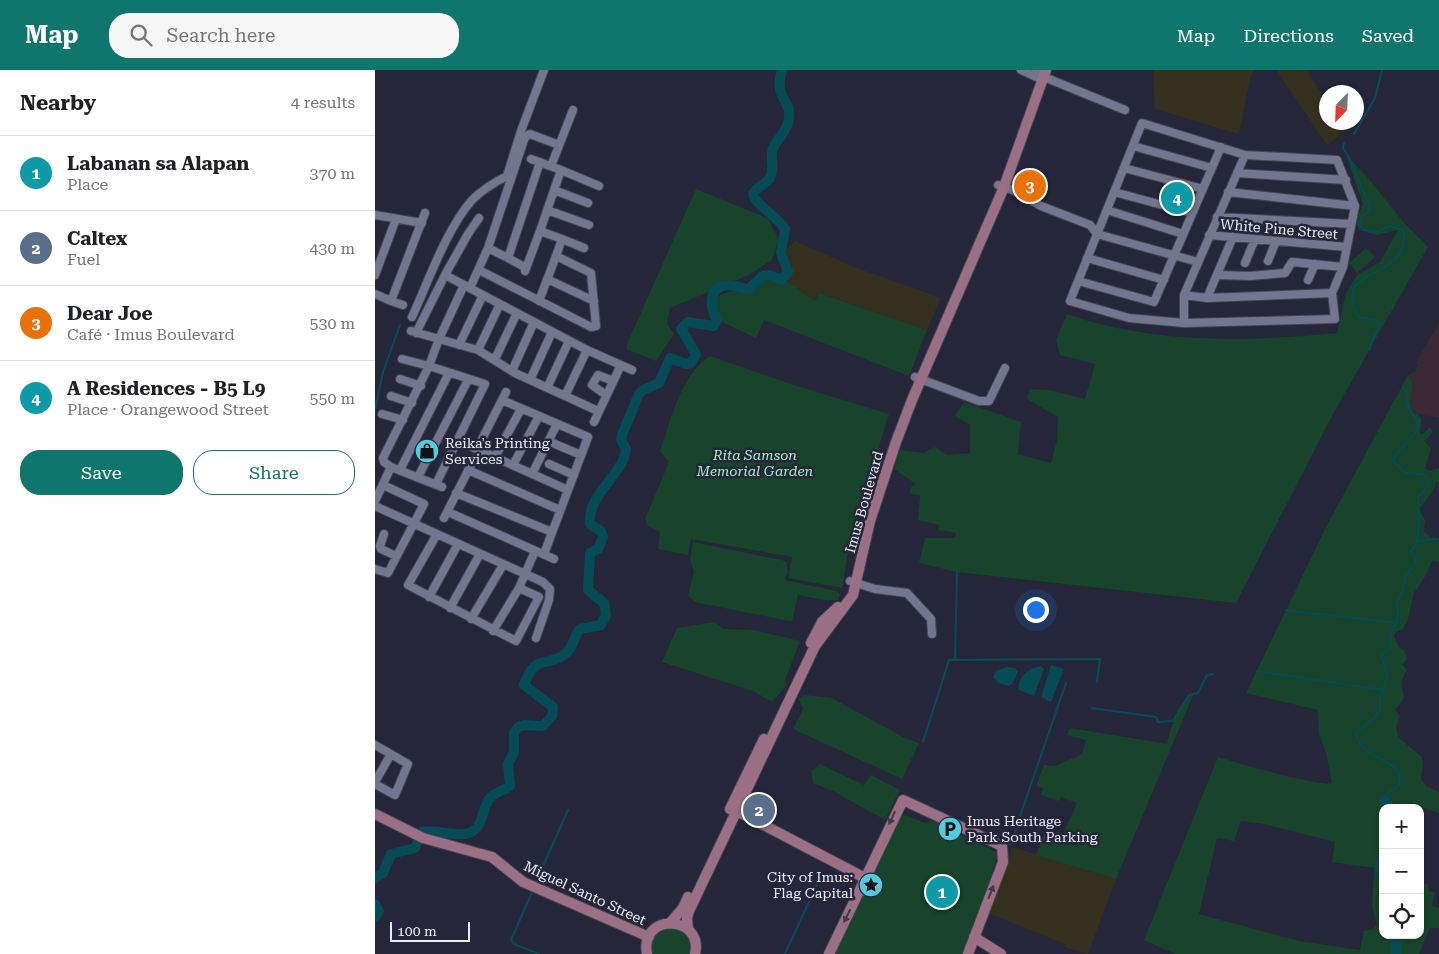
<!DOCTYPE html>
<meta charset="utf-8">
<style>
:root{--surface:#fff;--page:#f6f6f6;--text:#202124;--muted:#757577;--line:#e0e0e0;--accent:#0f766e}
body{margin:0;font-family:"Roboto Serif",serif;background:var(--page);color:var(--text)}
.controls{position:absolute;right:15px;bottom:15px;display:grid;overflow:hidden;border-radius:10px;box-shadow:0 1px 4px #0004}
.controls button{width:45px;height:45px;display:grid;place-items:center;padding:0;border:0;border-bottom:1px solid var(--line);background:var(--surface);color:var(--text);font:25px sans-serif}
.compass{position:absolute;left:944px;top:15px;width:45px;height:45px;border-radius:50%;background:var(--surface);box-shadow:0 1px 4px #0004;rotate:203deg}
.scale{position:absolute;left:15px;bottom:12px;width:80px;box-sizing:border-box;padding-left:5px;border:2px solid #ebecfa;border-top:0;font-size:14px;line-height:18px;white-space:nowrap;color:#ebecfa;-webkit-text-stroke:4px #252639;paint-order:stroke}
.you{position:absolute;left:660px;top:539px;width:18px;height:18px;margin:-12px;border:4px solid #fff;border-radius:50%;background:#1a73e8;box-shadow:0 0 0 8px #1a73e833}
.badge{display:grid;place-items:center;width:32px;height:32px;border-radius:50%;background:var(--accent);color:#fff;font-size:16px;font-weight:700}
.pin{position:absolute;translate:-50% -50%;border:2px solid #fff;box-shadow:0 1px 5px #0006}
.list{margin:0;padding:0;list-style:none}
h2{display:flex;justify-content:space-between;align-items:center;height:65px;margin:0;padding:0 20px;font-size:21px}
h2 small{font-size:16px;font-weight:400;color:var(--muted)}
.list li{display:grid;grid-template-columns:32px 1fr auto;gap:15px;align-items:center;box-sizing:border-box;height:75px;padding:0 20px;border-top:1px solid var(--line)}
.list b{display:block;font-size:19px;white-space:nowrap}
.list p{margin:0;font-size:16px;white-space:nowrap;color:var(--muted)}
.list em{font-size:16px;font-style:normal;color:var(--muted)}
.actions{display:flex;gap:10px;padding:15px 20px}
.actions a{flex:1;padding:11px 0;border:1px solid var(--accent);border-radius:20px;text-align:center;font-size:18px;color:var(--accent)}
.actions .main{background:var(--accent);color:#fff}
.icon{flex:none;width:28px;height:28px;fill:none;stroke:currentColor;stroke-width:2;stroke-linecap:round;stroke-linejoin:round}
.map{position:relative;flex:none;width:1064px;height:884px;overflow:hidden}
header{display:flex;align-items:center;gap:30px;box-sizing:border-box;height:70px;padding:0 25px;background:var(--accent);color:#fff}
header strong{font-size:24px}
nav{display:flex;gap:28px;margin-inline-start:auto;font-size:18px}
.search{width:350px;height:45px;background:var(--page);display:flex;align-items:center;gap:12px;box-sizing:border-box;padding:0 18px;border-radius:20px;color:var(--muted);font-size:19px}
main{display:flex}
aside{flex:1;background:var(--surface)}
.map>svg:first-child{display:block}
.commercial{fill:#392934}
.industrial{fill:#352f1d}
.green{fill:#17442b;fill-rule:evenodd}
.water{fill:#054c57}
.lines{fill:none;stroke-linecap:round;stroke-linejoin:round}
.stream{stroke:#054c57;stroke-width:2}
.river{stroke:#054c57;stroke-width:10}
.minor-casing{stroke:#434354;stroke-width:10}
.major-casing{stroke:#434354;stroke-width:12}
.minor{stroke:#74768d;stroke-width:8}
.major{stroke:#9c7084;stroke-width:10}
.oneway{fill:#43384c}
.labels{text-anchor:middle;stroke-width:5;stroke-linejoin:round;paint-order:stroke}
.street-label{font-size:14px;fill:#ebecfa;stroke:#252639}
.poi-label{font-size:14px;fill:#ebecfa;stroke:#252639;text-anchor:start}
.park-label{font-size:14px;font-style:italic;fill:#9df2bd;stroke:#252639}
</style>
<header>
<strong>Map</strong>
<div class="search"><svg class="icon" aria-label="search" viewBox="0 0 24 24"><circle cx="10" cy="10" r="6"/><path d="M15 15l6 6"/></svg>Search here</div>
<nav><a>Map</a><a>Directions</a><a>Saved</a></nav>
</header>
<main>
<aside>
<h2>Nearby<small>4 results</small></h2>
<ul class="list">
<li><span class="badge" style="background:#0f9aa8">1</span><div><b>Labanan sa Alapan</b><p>Place</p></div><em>370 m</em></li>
<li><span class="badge" style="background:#5c6f8a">2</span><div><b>Caltex</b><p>Fuel</p></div><em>430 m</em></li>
<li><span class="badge" style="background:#e8710a">3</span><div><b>Dear Joe</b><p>Café · Imus Boulevard</p></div><em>530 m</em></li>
<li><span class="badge" style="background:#0f9aa8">4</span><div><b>A Residences - B5 L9</b><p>Place · Orangewood Street</p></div><em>550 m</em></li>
</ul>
<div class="actions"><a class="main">Save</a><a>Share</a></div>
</aside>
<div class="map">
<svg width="1064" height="884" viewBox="0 0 1064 884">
<rect width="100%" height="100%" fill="#252639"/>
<!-- commercial -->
<path class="commercial" d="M1064 253V348L1038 343 1035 333 1038 313 1033 305 1040 301 1043 295 1041 292Z"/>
<!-- industrial -->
<path class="industrial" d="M778 0H879L875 10 864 64 780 39Z
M903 0H932L951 31 952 52 965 53 970 61 952 75 904 4Z
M420 171 479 197 566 228 552 260 444 223 440 231 435 228 413 212 417 200 411 180Z
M637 777 741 809 713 884 689 877 690 874 615 844Z"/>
<!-- green -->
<path class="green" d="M971 85 993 108 1030 154 1053 177 958 344 861 533 582 502 544 493 550 468H580L581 463 564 460V455L543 450 545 426 534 423 537 417 541 414 519 399 525 380 548 383 560 377 572 385 595 383V355L580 346 589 332 646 352 643 384 676 393 682 370 683 347 655 331 652 328 655 319 674 320 710 329 720 294 685 285 681 270 692 244C777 274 873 272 962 263L971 223 982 205 1005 192 1023 160 1002 165 984 160 981 151 988 134Z
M321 119 392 148 404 169 397 190 374 205 295 238 292 253 299 264 281 291 251 279 252 274Z
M991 178 1000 187 982 203 974 193Z
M386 208 406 214 413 212 440 231 444 223 552 260 534 306 389 250 381 268 345 251 338 238 340 227 359 220 373 223 381 217Z
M335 286 419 315 514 344 476 465 467 518 413 508 417 487 316 469 313 485 283 479 285 462 273 456 270 449 294 392 285 381C296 350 306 304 335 286Z
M1033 305 1038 313 1035 333 1038 343 1043 344 1046 349 1045 364H1048L1055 357 1058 362 1049 371 1056 378 1050 398 1054 401 1064 398V412H1061L1059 420 1044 439 1050 450 1049 462 1056 467 1064 468V492L1057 491 1051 505 1039 523 1033 549 1028 559 1021 562 1019 566 1024 577 1029 580 1032 589 1027 595 1032 600C1024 613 1027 613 1029 628L1020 640 1025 646 1021 656 1023 667 1047 687 1048 694 1046 709 1051 716 1064 722V743L1046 737 1008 738V865H1045V813L1053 814 1054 821 1060 823 1057 836 1064 838V858H1055L1044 884H800L769 870 843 687C859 692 948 718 957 713L951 683 944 664 943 640 871 623 950 459ZM866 751 889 754 960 772 957 792 999 798 997 837 1002 854 998 859 989 861 985 880 924 871 824 844 842 768 859 771Z
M318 472 411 491 413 502 410 510 461 521 465 524 463 530H449L423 525 417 551H414L320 532 313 526 319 501 315 490Z
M339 552 349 559 379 560 425 571 410 610 412 615 397 632 378 621 287 592 302 558Z
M817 623H819L741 809 661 785 671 759 688 763 702 733 686 727 684 731 666 725 668 718 661 716 669 695 681 696 707 684 711 670 692 665 695 658 792 674C796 656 802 636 817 623Z
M430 625 457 628 528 667 544 673 527 709 418 659 428 639 424 629Z
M445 694 489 715 496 705 525 720 510 750 460 722 438 713 436 701Z
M525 743 550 753 557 751 623 783 602 850 589 884H456Z
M288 859C305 859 320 862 315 884H277C275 872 278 866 288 859Z"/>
<!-- water -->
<path class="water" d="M676 595 689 599 676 632 666 627Z
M666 596 669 599 659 626 644 620C642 607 654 598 666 596Z
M632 597 640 598 643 602 637 614 633 616 624 613 618 607 621 601Z"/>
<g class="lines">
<!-- stream -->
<path class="stream" d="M979 64 1000 28 1007 0
M969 73 968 78C981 95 984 117 995 135L993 143 987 146 984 155 989 160 1004 161 1014 156 1028 160C1038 213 951 195 984 247L1001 250 1005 255 995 275V280
M0 340 8 302 25 255
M1041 471 1064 469
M911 540 1021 553
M580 590 582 502
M882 601 1008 620
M717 638 781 647 783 652 798 651 814 625 823 623 832 605 838 604
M548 672 574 590 725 589 722 612
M1010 731 1011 725 1024 715 1025 706C1017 686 988 691 981 663L1001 646 1005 639V630L1012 606 1006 585 1016 578 1015 566 1023 548 1022 531 1028 519 1030 507 1040 494V487L1036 481 1041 475 1044 454 1043 427 1053 416C1053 398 1040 406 1029 402L1018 391C1021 378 1047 365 1042 352 1041 347 1036 344 1034 339 1032 330 1033 323 1028 316
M635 775 691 613
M161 812 193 740
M158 820 136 870 139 874 164 884
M410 884 444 810
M599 884V883"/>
<!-- river -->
<path class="river" d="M1010 731 1012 738
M1008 788 1005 795 1008 805
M0 808 8 803 16 784 40 778 47 762C62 759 75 766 90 764 110 761 105 740 115 728 120 722 128 721 135 716L133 694 139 682V663L143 657 149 655 168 656 177 646 178 637 149 615C161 581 173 599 191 583 198 578 199 566 205 559L226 555 231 545 229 533 213 520 215 483 223 479 228 467 226 461 215 454C212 428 240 410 249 388L251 379 246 370 247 365 264 324 268 320 284 313 295 288 311 294 316 293 321 284 306 259 313 252 339 256 342 250C334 236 333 216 354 215 361 215 367 219 374 219L388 206 394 205 407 210 413 202 406 183 410 159C403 147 380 135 378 124 382 116 390 115 395 108 401 97 394 89 398 78 403 68 413 60 414 48 417 30 398 29 407 0
M0 834 4 841 0 847
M1021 884V865"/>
<!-- minor casing -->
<g class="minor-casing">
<path id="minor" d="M646 0 661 7H669L750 40
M661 0 669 7
M758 76 837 98
M176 96 198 40
M749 98 828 119
M186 100 224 116
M862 103 971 110
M623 115 640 121 666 136 715 155 722 164 823 192
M179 120 213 133
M739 122 817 143
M853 122 980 136
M172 140 214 155
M732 140 808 164
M0 145 47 153
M842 147 976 154
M834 165 972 177
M187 169 209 178
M113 178 133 188 165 92
M133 188 151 198
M712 188 789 210
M893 191 901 171
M870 193 880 169
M104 200 216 257 221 256 216 203 181 186 187 169 165 161 186 100 156 89
M150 201 165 161
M0 205 21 149
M70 205 93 164 104 148
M842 205 875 206 910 203 917 192 968 197
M172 209 219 231
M933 210 940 194
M703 211 779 232 846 77
M95 218 113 178 150 67 155 64 184 75
M0 224 16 231 50 143
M809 225 832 228 957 223
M832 228 858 167
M16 231 28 235
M164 231 181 186
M37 247C54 210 71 160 97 130 107 120 120 112 132 106L146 61 169 0
M809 253 960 249 957 223 968 197 980 136 962 90 870 85 767 53 695 231 754 248 809 253V225L870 85
M36 261 64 269 89 215
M41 263 70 205 212 280 257 300
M84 275 108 225
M103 280 125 234
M27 289 54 296 64 269 103 280 140 303 223 341
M120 289 142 243
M137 301 159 252
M540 307 604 331H614L630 298
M25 309 46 316
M155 310 177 262
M172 318 194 271
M231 325 217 315 223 305 238 311
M16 326 37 333
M190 326 212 280
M127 330 213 367 169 484
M7 344 28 350
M219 352 246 295
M173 371 206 385
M95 376 193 420
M102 379 131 322
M120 387 146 339
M174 394 199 405
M138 395 164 346
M16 397 9 392 8 388 54 296 110 314 61 414
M25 400 74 303
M93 400 185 440
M157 404 182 354
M43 407 93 310
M81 423 177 462
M0 431 16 397 67 417
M0 436 168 512 175 519 174 530 161 568
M73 442 179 489
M69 448 99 389
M9 464 5 476 6 479 21 486
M62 464 33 515 141 571 164 527 144 518
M0 499 13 503 49 434 8 415
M475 511 500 519 532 523 556 549 557 564
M54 527 83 474
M75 538 105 484
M96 549 128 495
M118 561 144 518 160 481
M0 675 33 694 20 725 0 714
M0 712 16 684"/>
</g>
<!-- major casing -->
<g class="major-casing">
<path id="major" d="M436 573 447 552 463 537
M356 738 490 808
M355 739 389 669
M0 744 48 768 117 787 148 812 274 867
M296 852 308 838 313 827
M313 859 312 848 314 841 440 576 478 525 495 451 521 372 537 330 629 117 671 0
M599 867 626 884
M272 884C264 842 329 845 320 884
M454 884 528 730 627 776 628 792 593 884"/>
</g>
<!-- minor -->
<use href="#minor" class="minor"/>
<!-- major -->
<use href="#major" class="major"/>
</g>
<!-- one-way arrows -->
<defs><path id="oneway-solid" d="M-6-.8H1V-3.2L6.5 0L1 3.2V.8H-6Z" transform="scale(1.25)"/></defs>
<g class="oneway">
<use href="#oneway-solid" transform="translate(517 748) rotate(115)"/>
<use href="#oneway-solid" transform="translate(616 822) rotate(-69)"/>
<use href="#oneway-solid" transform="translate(472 846) rotate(116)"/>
</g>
<!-- icons -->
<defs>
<g id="shop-disc" transform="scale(1.25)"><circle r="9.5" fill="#54cadd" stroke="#252639"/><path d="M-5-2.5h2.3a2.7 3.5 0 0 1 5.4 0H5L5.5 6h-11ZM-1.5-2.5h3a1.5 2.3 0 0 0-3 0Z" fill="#111"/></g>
<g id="parking-disc" transform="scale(1.25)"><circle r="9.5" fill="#54cadd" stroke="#252639"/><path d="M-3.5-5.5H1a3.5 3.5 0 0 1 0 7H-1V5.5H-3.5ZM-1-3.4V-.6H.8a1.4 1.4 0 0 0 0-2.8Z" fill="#111"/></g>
<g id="sight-disc" transform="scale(1.25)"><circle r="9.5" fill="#54cadd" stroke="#252639"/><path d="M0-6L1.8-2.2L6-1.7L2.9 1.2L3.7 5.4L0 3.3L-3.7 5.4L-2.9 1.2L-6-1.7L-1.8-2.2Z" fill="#111"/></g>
</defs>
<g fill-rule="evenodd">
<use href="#shop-disc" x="52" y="381"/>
<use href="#parking-disc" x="575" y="759"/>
<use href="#sight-disc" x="496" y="815"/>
</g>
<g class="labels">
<!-- street labels -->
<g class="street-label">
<text transform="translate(904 159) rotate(5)" y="5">White Pine Street</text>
<text transform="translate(489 432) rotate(-74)" y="5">Imus Boulevard</text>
<text transform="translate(210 823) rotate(25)" y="5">Miguel Santo Street</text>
</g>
<!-- poi labels -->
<g class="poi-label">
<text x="70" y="378">Reika's Printing<tspan x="70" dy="16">Services</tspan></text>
<text x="592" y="756">Imus Heritage<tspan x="592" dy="16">Park South Parking</tspan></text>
<text x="478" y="812" text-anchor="end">City of Imus:<tspan x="478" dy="16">Flag Capital</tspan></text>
</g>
<!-- park labels -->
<g class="park-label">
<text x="380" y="390">Rita Samson<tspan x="380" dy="16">Memorial Garden</tspan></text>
</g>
</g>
</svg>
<div class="controls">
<button>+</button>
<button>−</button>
<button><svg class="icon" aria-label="locate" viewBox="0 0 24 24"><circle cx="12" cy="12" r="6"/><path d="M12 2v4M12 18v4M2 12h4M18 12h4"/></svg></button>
</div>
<svg class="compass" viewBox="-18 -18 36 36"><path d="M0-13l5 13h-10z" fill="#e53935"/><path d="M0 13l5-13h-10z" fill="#757577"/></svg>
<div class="scale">100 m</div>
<div class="you"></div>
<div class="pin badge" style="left:567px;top:822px;background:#0f9aa8">1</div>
<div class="pin badge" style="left:384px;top:740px;background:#5c6f8a">2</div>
<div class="pin badge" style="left:655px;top:116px;background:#e8710a">3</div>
<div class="pin badge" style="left:802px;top:128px;background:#0f9aa8">4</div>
</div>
</main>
